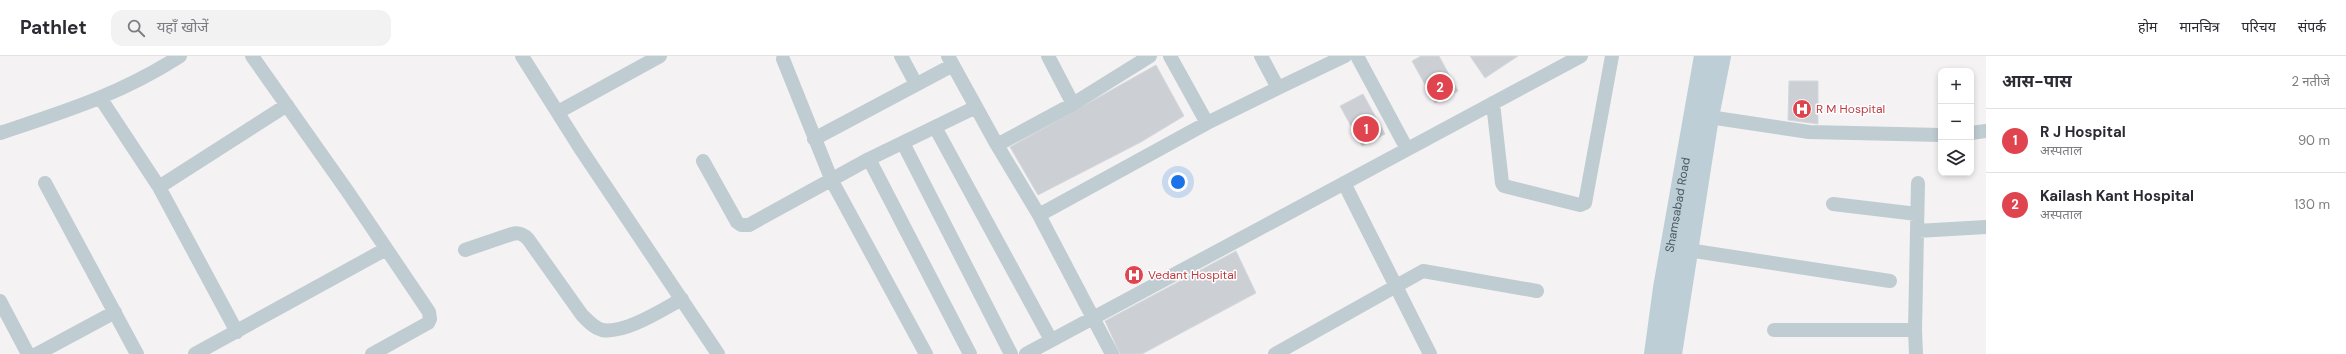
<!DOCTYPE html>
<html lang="hi">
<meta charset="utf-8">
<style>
:root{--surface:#fff;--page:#f2f2f3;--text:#2b2b33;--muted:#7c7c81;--line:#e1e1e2;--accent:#7c3aed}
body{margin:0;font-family:"DM Sans","Noto Sans Devanagari",sans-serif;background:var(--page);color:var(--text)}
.controls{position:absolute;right:12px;top:12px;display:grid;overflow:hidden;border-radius:8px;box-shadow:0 2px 6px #0003}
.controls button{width:36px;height:36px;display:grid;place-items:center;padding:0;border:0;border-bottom:1px solid var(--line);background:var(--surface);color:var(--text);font:20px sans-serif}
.you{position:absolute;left:1178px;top:126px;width:14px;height:14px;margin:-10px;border:3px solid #fff;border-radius:50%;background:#1a73e8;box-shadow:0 0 0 6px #1a73e833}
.badge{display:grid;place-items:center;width:26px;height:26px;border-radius:50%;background:var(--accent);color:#fff;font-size:13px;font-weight:700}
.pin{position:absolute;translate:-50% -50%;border:2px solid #fff;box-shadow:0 1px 4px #0006}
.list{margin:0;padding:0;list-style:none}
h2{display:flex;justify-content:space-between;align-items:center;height:52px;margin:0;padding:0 16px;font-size:17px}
h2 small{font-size:13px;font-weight:400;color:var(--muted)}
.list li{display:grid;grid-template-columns:26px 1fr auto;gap:12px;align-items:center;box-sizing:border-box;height:64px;padding:0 16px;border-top:1px solid var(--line)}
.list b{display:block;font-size:15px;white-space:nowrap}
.list p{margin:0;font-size:13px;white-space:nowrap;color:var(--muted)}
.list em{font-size:13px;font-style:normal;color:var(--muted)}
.icon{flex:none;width:22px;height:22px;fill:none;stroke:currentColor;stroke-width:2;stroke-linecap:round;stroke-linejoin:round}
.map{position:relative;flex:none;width:1986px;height:298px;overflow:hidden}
header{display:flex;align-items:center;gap:24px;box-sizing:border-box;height:56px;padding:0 20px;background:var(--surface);border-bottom:1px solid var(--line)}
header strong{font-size:19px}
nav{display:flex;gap:22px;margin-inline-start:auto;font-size:14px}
.search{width:280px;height:36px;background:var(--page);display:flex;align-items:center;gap:10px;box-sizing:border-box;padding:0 14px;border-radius:12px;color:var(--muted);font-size:15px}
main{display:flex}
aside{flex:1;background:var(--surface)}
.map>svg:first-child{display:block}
.building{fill:#ccd0d4;stroke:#d5d9de}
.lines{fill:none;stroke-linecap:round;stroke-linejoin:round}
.street{stroke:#bfccd2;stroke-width:14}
.secondary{stroke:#beced7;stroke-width:20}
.labels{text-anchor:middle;stroke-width:3;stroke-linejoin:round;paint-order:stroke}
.health-label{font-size:12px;fill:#be3a42;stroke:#fff;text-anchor:start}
.street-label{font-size:12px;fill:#485961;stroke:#fff}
</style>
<header>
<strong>Pathlet</strong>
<div class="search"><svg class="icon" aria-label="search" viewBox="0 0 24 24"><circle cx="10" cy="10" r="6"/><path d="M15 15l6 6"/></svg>यहाँ खोजें</div>
<nav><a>होम</a><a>मानचित्र</a><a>परिचय</a><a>संपर्क</a></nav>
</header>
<main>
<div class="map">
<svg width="1986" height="298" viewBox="0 0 1986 298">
<rect width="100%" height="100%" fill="#f4f2f2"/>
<!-- building -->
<path class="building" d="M1421 0H1439L1458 35 1435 47 1412 5Z
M1470 0H1518L1485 22Z
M1156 9 1184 60 1141 86 1038 139 1010 91Z
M1789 25H1818V68L1788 64Z
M1363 38 1385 78 1362 90 1340 50Z
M1236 195 1256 237 1142 298H1120L1105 265Z"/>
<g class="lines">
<!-- street -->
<path class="street" d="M252 0 348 136 429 256 430 263 428 267 372 298
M522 0 580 92 718 298
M901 0 916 28
M948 0 997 89 1039 159 1112 298
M1048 0 1073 48 1150 0
M1170 0 1207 67
M1261 0 1278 32 1345 0
M1357 0 1407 93
M783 3 832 125 926 298
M101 43 159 131 237 276
M1493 47 1502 127 1504 130 1580 149 1585 147 1612 0
M558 56 660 0
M1709 61 1809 76 1941 79
M935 71 1051 284
M0 77C66 55 121 38 180 0
M1971 77 1986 75
M814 83 953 9
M903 87 1011 298
M997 89 1073 48
M869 103 970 298
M703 105 737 166 741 169H749L869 103 976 51
M45 127 137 298
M1344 127 1430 298
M159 131 287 49
M1833 148 1917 158
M1039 159 1207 67 1278 32
M1917 175 1986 171
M465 194 512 178C519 176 523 178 528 183L582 259C588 265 594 272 602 274 625 278 662 254 682 243
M1688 194 1890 225
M0 245 28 298
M1774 274H1915
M37 298 115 256
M195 298 386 193
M1026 298 1581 0
M1275 298 1423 215 1537 235
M1916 298 1915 274 1918 127"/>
<!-- secondary -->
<g class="secondary">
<path id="s1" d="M1654 298 1663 232 1704 0"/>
<path d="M1672 298 1709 61 1721 0"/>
</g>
</g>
<!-- icons -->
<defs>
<g id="hospital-disc" transform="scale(1)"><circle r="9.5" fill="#e0444e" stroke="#fff"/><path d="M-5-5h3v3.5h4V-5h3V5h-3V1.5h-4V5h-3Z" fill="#fff"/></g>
</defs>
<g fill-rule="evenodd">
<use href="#hospital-disc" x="1802" y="53"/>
<use href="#hospital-disc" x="1134" y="219"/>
</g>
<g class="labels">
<!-- health labels -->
<g class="health-label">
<text x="1816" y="57">R M Hospital</text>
<text x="1148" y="223">Vedant Hospital</text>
</g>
<!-- street labels -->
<g class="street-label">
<text dy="4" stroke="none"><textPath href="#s1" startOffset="151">Shamsabad Road</textPath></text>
</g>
</g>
</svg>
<div class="controls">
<button>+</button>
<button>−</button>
<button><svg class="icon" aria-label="layers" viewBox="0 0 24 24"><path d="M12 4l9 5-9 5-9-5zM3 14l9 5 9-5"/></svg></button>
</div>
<div class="you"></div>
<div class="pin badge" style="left:1366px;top:73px;background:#e0444e">1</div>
<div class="pin badge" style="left:1440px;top:31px;background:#e0444e">2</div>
</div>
<aside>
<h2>आस-पास<small>2 नतीजे</small></h2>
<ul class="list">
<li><span class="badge" style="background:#e0444e">1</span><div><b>R J Hospital</b><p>अस्पताल</p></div><em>90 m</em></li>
<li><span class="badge" style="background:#e0444e">2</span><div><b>Kailash Kant Hospital</b><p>अस्पताल</p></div><em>130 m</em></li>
</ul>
</aside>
</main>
